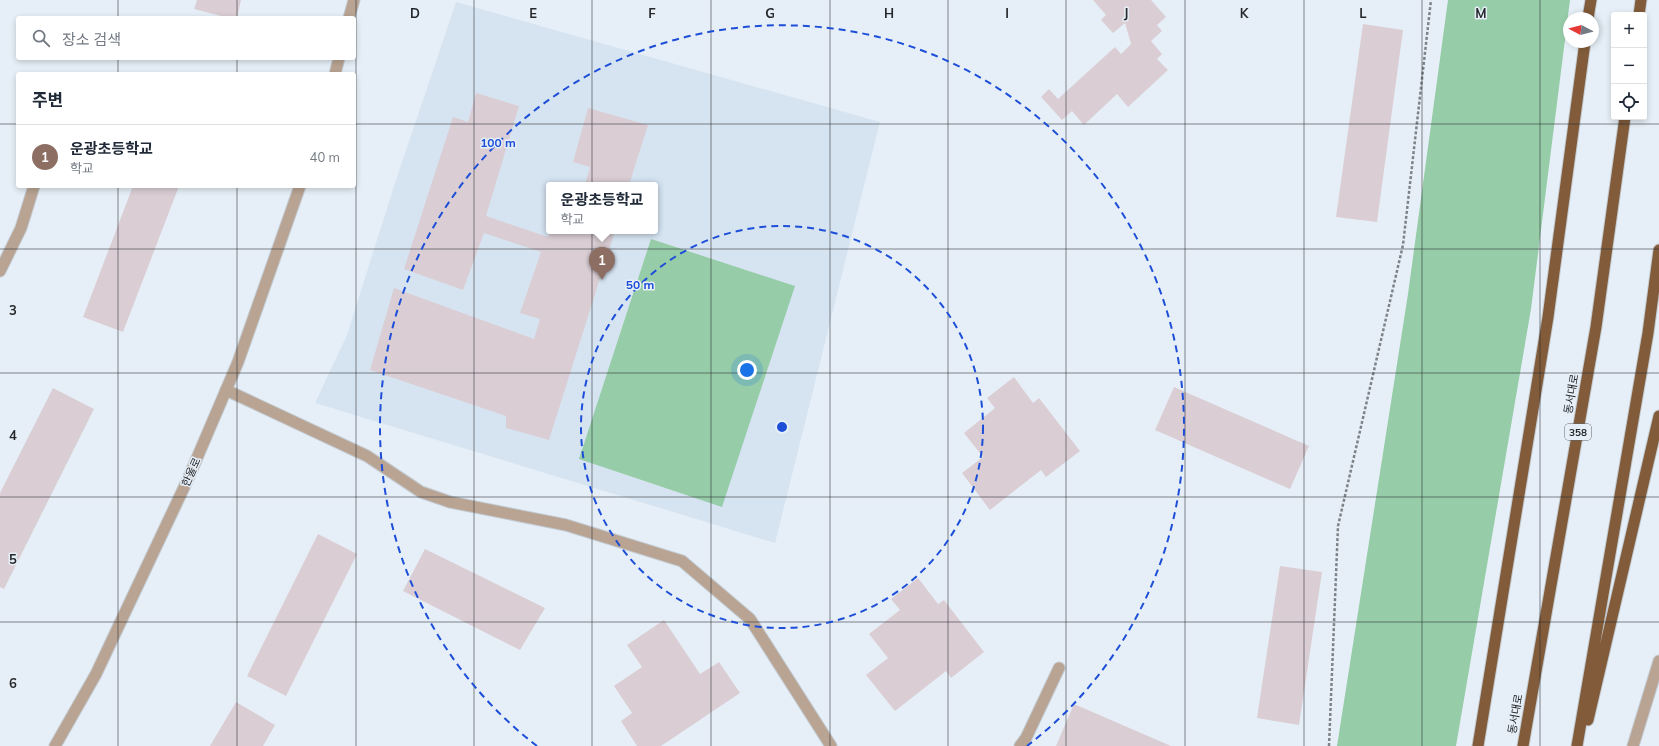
<!DOCTYPE html>
<html lang="ko">
<meta charset="utf-8">
<style>
:root{--surface:#fff;--page:#f6f6f7;--text:#1f2937;--muted:#747a83;--line:#e0e1e3;--accent:#168daf}
body{margin:0;font-family:Mulish,"Noto Sans KR",sans-serif;background:var(--page);color:var(--text)}
.controls{position:absolute;right:12px;top:12px;display:grid;overflow:hidden;border-radius:4px;box-shadow:0 2px 6px #0003}
.controls button{width:36px;height:36px;display:grid;place-items:center;padding:0;border:0;border-bottom:1px solid var(--line);background:var(--surface);color:var(--text);font:20px sans-serif}
.compass{position:absolute;left:1563px;top:12px;width:36px;height:36px;border-radius:50%;background:var(--surface);box-shadow:0 2px 6px #0003;rotate:277deg}
.you{position:absolute;left:747px;top:370px;width:14px;height:14px;margin:-10px;border:3px solid #fff;border-radius:50%;background:#1a73e8;box-shadow:0 0 0 6px #1a73e833}
.badge{display:grid;place-items:center;width:26px;height:26px;border-radius:50%;background:var(--accent);color:#fff;font-size:13px;font-weight:700}
.pin{position:absolute;translate:-50% -33px;filter:drop-shadow(0 1px 2px #0008)}
.pin::after{content:'';position:absolute;top:21px;width:14px;height:12px;background:inherit;clip-path:polygon(0 0,100% 0,50% 100%)}
.popup{position:absolute;left:546px;top:182px;width:112px;height:52px;box-sizing:border-box;display:grid;place-content:center;border-radius:4px;background:var(--surface);filter:drop-shadow(0 1px 3px #0005);font-size:13px;white-space:nowrap;color:var(--muted)}
.popup b{font-size:15px;color:var(--text)}
.popup::after{content:'';position:absolute;left:50%;top:100%;margin-left:-8px;border:8px solid transparent;border-top-color:var(--surface)}
.list{margin:0;padding:0;list-style:none}
h2{display:flex;justify-content:space-between;align-items:center;height:52px;margin:0;padding:0 16px;font-size:17px}
h2 small{font-size:13px;font-weight:400;color:var(--muted)}
.list li{display:grid;grid-template-columns:26px 1fr auto;gap:12px;align-items:center;box-sizing:border-box;height:64px;padding:0 16px;border-top:1px solid var(--line)}
.list b{display:block;font-size:15px;white-space:nowrap}
.list p{margin:0;font-size:13px;white-space:nowrap;color:var(--muted)}
.list em{font-size:13px;font-style:normal;color:var(--muted)}
.icon{flex:none;width:22px;height:22px;fill:none;stroke:currentColor;stroke-width:2;stroke-linecap:round;stroke-linejoin:round}
.map{position:relative;flex:none;width:1659px;height:746px;overflow:hidden}
.search{position:absolute;background:var(--surface);box-shadow:0 2px 6px #0003;left:16px;top:16px;width:340px;height:44px;display:flex;align-items:center;gap:10px;box-sizing:border-box;padding:0 14px;border-radius:4px;color:var(--muted);font-size:15px}
.panel{position:absolute;background:var(--surface);box-shadow:0 2px 6px #0003;left:16px;top:72px;width:340px;height:116px;border-radius:4px}
.map>svg:first-child{display:block}
.built{fill:#d6e4f2;fill-rule:evenodd}
.green{fill:#96cca8}
.building{fill:#daced4}
.lines{fill:none;stroke-linecap:round;stroke-linejoin:round}
.service-casing{stroke:#c3cbd2;stroke-width:13}
.minor-casing{stroke:#c3cbd2;stroke-width:13}
.tertiary-casing{stroke:#c3cbd2;stroke-width:13}
.trunk-casing{stroke:#c3cbd2;stroke-width:13}
.path{stroke:#7d8388;stroke-width:2.5;stroke-dasharray:3 2;stroke-linecap:butt}
.service{stroke:#b9a493;stroke-width:11}
.minor{stroke:#b9a493;stroke-width:11}
.tertiary{stroke:#b9a493;stroke-width:11}
.trunk{stroke:#825c3a;stroke-width:11}
.grid{fill:none;stroke:#25282b;stroke-width:1;stroke-opacity:0.55}
.ring{fill:none;stroke:#1d4ed8;stroke-width:2;stroke-dasharray:7 5}
.labels{text-anchor:middle;stroke-width:3;stroke-linejoin:round;paint-order:stroke}
.shield{fill:#e6eff7;stroke:#5f6468;stroke-width:1}
.shield-label{font-size:10px;font-weight:bold;fill:#25282b}
.street-label{font-size:11px;fill:#25282b;stroke:#e6eff7}
.grid-label{font-size:13px;text-anchor:middle;font-weight:bold;fill:#25282b;stroke:#e6eff7;stroke-width:3;stroke-linejoin:round;paint-order:stroke}
.centre{fill:#1d4ed8;stroke:#e6eff7;stroke-width:2}
.ring-label{font-size:12px;text-anchor:middle;font-weight:bold;fill:#1d4ed8;stroke:#e6eff7;stroke-width:3;stroke-linejoin:round;paint-order:stroke}
</style>
<div class="map">
<svg width="1659" height="746" viewBox="0 0 1659 746">
<rect width="100%" height="100%" fill="#e6eff7"/>
<!-- built -->
<path class="built" d="M456 2 880 122 775 543 315 403 347 335 395 183ZM549 185H655V231H549Z"/>
<!-- green -->
<path class="green" d="M1448 0H1570L1531 309 1456 746H1337L1408 294Z
M651 239 795 286 722 507 579 459Z"/>
<!-- building -->
<path class="building" d="M197 0H241L237 18H229L194 9Z
M1093 0H1151L1166 17 1157 25 1162 31 1151 41 1162 54 1157 59 1168 70 1128 107 1117 94 1084 125 1072 111 1062 120 1041 97 1049 89 1058 99 1115 47 1121 54 1131 44 1125 23 1113 33 1101 20 1106 15Z
M1363 24 1403 30 1377 222 1336 217Z
M476 93 519 106 486 216 548 237 550 231H615L549 440 506 428V416L370 370 394 288 534 339 540 319 520 313 541 252 484 233 463 290 404 269 453 117 468 122Z
M588 108 648 125 629 185H585L590 167 573 162Z
M133 186H179L123 332 83 317Z
M1014 377 1033 403 1039 398 1080 451 1046 477 1041 470 990 510 962 473 983 457 964 433 995 408 987 398Z
M1174 387 1309 446 1290 489 1155 430Z
M53 388 94 409 4 589 0 587V493Z
M318 534 357 554 286 696 247 676Z
M425 549 545 608 520 650 403 591Z
M1280 566 1322 572 1299 725 1257 718Z
M918 578 938 604 944 600 984 652 951 678 946 671 895 711 866 675 888 658 869 634 900 610 891 599Z
M664 620 700 674 719 662 740 693 661 746H637L621 721 632 713 614 686 642 667 627 645Z
M236 702 275 725 263 746H210Z
M1074 704 1171 746H1056Z"/>
<g class="lines">
<!-- service casing -->
<g class="service-casing">
<path id="service" d="M0 271 21 228 34 186
M226 390 367 456 421 492 450 502 566 525 682 561 750 619 831 746
M1020 746 1026 738 1059 668"/>
</g>
<!-- minor casing -->
<g class="minor-casing">
<path id="minor" d="M1633 746 1659 661"/>
</g>
<!-- tertiary casing -->
<g class="tertiary-casing">
<path id="tertiary" d="M349 18 354 0
M335 74 339 58
M55 746 96 674 188 479 238 362 300 186"/>
</g>
<!-- trunk casing -->
<g class="trunk-casing">
<path id="trunk" d="M1639 15 1641 0
M1588 18 1591 0
M1588 720 1659 416
M1478 746 1548 317 1585 42
M1523 746 1596 327 1625 117
M1577 746 1648 333 1659 250"/>
</g>
<!-- path -->
<path class="path" d="M1329 746 1338 526 1403 245 1431 0"/>
<!-- service -->
<use href="#service" class="service"/>
<!-- minor -->
<use href="#minor" class="minor"/>
<!-- tertiary -->
<use href="#tertiary" class="tertiary"/>
<!-- trunk -->
<use href="#trunk" class="trunk"/>
</g>
<!-- grid -->
<path class="grid" d="M118 0V18M237 0V18M356 0V746M474 0V746M592 0V746M711 0V746M830 0V746M948 0V746M1066 0V746M1185 0V746M1304 0V746M1422 0V746M1540 0V746M118 58V74M237 58V74M0 124H18M354 124H1659M118 186V746M237 186V746M0 249H1659M0 373H1659M0 497H1659M0 622H1659"/>
<!-- distance rings -->
<g class="ring">
<circle cx="782" cy="427" r="201"/>
<path d="M537 746A402 402 0 1 1 1027 746"/>
</g>
<g class="labels">
<!-- shield labels -->
<rect class="shield" x="1565" y="424" width="26" height="16" rx="3"/>
<g class="shield-label">
<text x="1578" y="436">358</text>
</g>
<!-- street labels -->
<g class="street-label">
<text transform="translate(1571 394) rotate(-80)" y="4">동서대로</text>
<text transform="translate(191 472) rotate(-66)" y="4">한울로</text>
<text transform="translate(1515 714) rotate(-80)" y="4">동서대로</text>
</g>
</g>
<g class="grid-label">
<text x="415" y="18">D</text>
<text x="533" y="18">E</text>
<text x="652" y="18">F</text>
<text x="770" y="18">G</text>
<text x="889" y="18">H</text>
<text x="1007" y="18">I</text>
<text x="1126" y="18">J</text>
<text x="1244" y="18">K</text>
<text x="1363" y="18">L</text>
<text x="1481" y="18">M</text>
<text x="13" y="315">3</text>
<text x="13" y="440">4</text>
<text x="13" y="564">5</text>
<text x="13" y="688">6</text>
</g>
<circle cx="782" cy="427" r="6" class="centre"/>
<g class="ring-label">
<text x="498" y="147">100 m</text>
<text x="640" y="289">50 m</text>
</g>
</svg>
<div class="controls">
<button>+</button>
<button>−</button>
<button><svg class="icon" aria-label="locate" viewBox="0 0 24 24"><circle cx="12" cy="12" r="6"/><path d="M12 2v4M12 18v4M2 12h4M18 12h4"/></svg></button>
</div>
<svg class="compass" viewBox="-18 -18 36 36"><path d="M0-13l5 13h-10z" fill="#e53935"/><path d="M0 13l5-13h-10z" fill="#747a83"/></svg>
<div class="you"></div>
<div class="pin badge" style="left:602px;top:280px;background:#8d6e63">1</div>
<div class="popup"><b>운광초등학교</b>학교</div>
<div class="search"><svg class="icon" aria-label="search" viewBox="0 0 24 24"><circle cx="10" cy="10" r="6"/><path d="M15 15l6 6"/></svg>장소 검색</div>
<section class="panel">
<h2>주변<small></small></h2>
<ul class="list">
<li><span class="badge" style="background:#8d6e63">1</span><div><b>운광초등학교</b><p>학교</p></div><em>40 m</em></li>
</ul>
</section>
</div>
